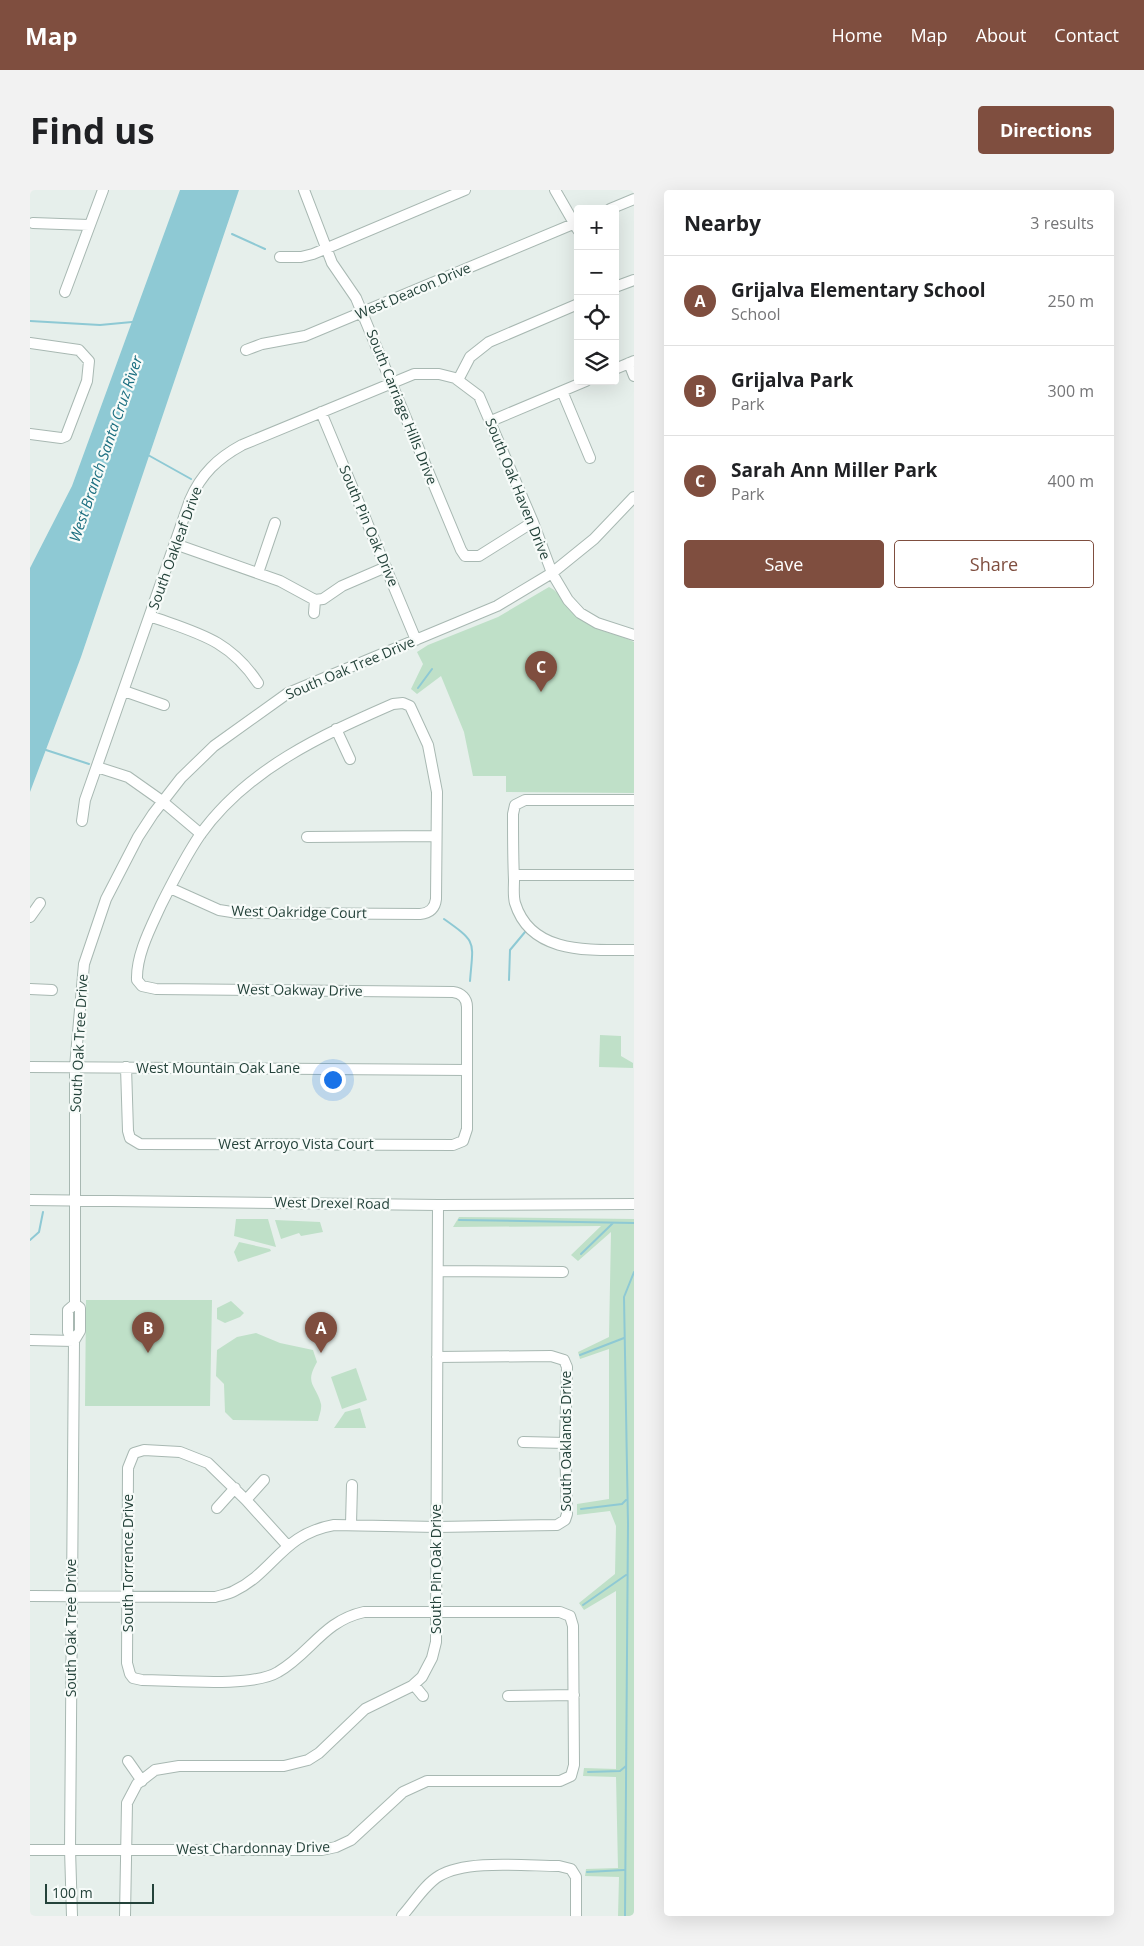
<!DOCTYPE html>
<meta charset="utf-8">
<style>
:root{--surface:#fff;--page:#f2f2f2;--text:#202124;--muted:#757577;--line:#e0e0e0;--accent:#7f4e3f}
body{margin:0;font-family:"Open Sans",sans-serif;background:var(--page);color:var(--text)}
.controls{position:absolute;right:15px;top:15px;display:grid;overflow:hidden;border-radius:5px;box-shadow:0 5px 20px #0002}
.controls button{width:45px;height:45px;display:grid;place-items:center;padding:0;border:0;border-bottom:1px solid var(--line);background:var(--surface);color:var(--text);font:25px sans-serif}
.scale{position:absolute;left:15px;bottom:12px;width:109px;box-sizing:border-box;padding-left:5px;border:2px solid #24423a;border-top:0;font-size:14px;line-height:18px;white-space:nowrap;color:#24423a;-webkit-text-stroke:4px #f7fbf9;paint-order:stroke}
.you{position:absolute;left:302px;top:889px;width:18px;height:18px;margin:-12px;border:4px solid #fff;border-radius:50%;background:#1a73e8;box-shadow:0 0 0 8px #1a73e833}
.badge{display:grid;place-items:center;width:32px;height:32px;border-radius:50%;background:var(--accent);color:#fff;font-size:16px;font-weight:700}
.pin{position:absolute;translate:-50% -41px;filter:drop-shadow(0 1px 2px #0008)}
.pin::after{content:'';position:absolute;top:26px;width:18px;height:15px;background:inherit;clip-path:polygon(0 0,100% 0,50% 100%)}
.list{margin:0;padding:0;list-style:none}
h2{display:flex;justify-content:space-between;align-items:center;height:65px;margin:0;padding:0 20px;font-size:21px}
h2 small{font-size:16px;font-weight:400;color:var(--muted)}
.list li{display:grid;grid-template-columns:32px 1fr auto;gap:15px;align-items:center;box-sizing:border-box;height:90px;padding:0 20px;border-top:1px solid var(--line)}
.list b{display:block;font-size:19px;white-space:nowrap}
.list p{margin:0;font-size:16px;white-space:nowrap;color:var(--muted)}
.list em{font-size:16px;font-style:normal;color:var(--muted)}
.actions{display:flex;gap:10px;padding:15px 20px}
.actions a{flex:1;padding:11px 0;border:1px solid var(--accent);border-radius:5px;text-align:center;font-size:18px;color:var(--accent)}
.actions .main{background:var(--accent);color:#fff}
.icon{flex:none;width:28px;height:28px;fill:none;stroke:currentColor;stroke-width:2;stroke-linecap:round;stroke-linejoin:round}
.map{position:relative;flex:none;width:604px;height:1726px;overflow:hidden;border-radius:5px}
header{display:flex;align-items:center;gap:30px;box-sizing:border-box;height:70px;padding:0 25px;background:var(--accent);color:#fff}
header strong{font-size:24px}
nav{display:flex;gap:28px;margin-inline-start:auto;font-size:18px}
.intro{display:flex;align-items:center;justify-content:space-between;box-sizing:border-box;height:120px;padding:0 30px}
h1{margin:0;font-size:35px}
.button{padding:12px 22px;border-radius:5px;background:var(--accent);color:#fff;font-size:18px;font-weight:700}
main{display:flex;gap:30px;padding:0 30px}
aside{flex:1;background:var(--surface);border-radius:5px;box-shadow:0 5px 20px #0002}
.map>svg:first-child{display:block}
.green{fill:#bfe0c8}
.water{fill:#8ec9d4}
.lines{fill:none;stroke-linecap:round;stroke-linejoin:round}
.stream{stroke:#8ec9d4;stroke-width:2}
.minor-casing{stroke:#a8b8b2;stroke-width:12}
.minor{stroke:#fff;stroke-width:10}
.labels{text-anchor:middle;stroke-width:4.5;stroke-linejoin:round;paint-order:stroke}
.street-label{font-size:14px;fill:#24423a;stroke:#f7fbf9}
.water-label{font-size:15px;font-style:italic;fill:#1c6f80;stroke:#f7fbf9}
</style>
<header>
<strong>Map</strong>
<nav><a>Home</a><a>Map</a><a>About</a><a>Contact</a></nav>
</header>
<div class="intro"><h1>Find us</h1><a class="button">Directions</a></div>
<main>
<div class="map">
<svg width="604" height="1726" viewBox="0 0 604 1726">
<rect width="100%" height="100%" fill="#e6efeb"/>
<!-- green -->
<path class="green" d="M519 397C531 402 542 424 556 433 569 442 589 444 604 452V603L476 602V586H443L434 542 411 486 387 504 381 499 393 474 387 462 398 455 468 427Z
M570 845 591 846V866L603 873V878L569 877Z
M429 1027 604 1029V1726H588L589 1687 555 1686 556 1679 588 1678 586 1587 553 1586 554 1578 586 1579V1401L554 1420 549 1413 585 1384 586 1336 580 1321 547 1325V1314L579 1309V1159L550 1169 548 1162 579 1147 581 1042 548 1071 541 1065 571 1036 423 1037Z
M206 1029H238L246 1057 204 1046Z
M245 1030 290 1032 293 1042 271 1046 269 1043 251 1049Z
M209 1052 240 1059 241 1061 208 1072 204 1062Z
M56 1110H182L180 1216H55Z
M201 1111 214 1123 210 1127 195 1133 187 1129V1118Z
M226 1143 250 1153 283 1160 287 1172C274 1195 286 1194 291 1214 292 1219 289 1226 288 1231L203 1230 195 1222 194 1194 186 1186 187 1160 207 1147Z
M326 1178 337 1210 312 1219 301 1187Z
M330 1218 336 1238H304L315 1222Z"/>
<!-- water -->
<path class="water" d="M150 0H209L51 467 0 602V378L42 296Z"/>
<g class="lines">
<!-- stream -->
<path class="stream" d="M202 44 235 59
M0 131 70 135 102 132
M118 265 161 289
M388 498 402 479
M16 560 59 574
M414 729C448 753 443 751 440 791
M479 790 480 760 495 742
M429 1030 604 1033
M0 1050 9 1042 13 1022
M551 1064 583 1033
M550 1165 594 1148
M551 1319 592 1314 596 1310
M553 1415 596 1385
M558 1582 590 1581 596 1576
M557 1682 594 1680
M595 1726 598 1334 594 1107 604 1082"/>
<!-- minor casing -->
<g class="minor-casing">
<path id="minor" d="M274 0 302 73 326 108 431 360 435 366H449L503 332
M525 0 548 40
M580 19 604 9
M3 33 59 35
M250 67H271L283 64 435 0
M585 97 604 90
M35 102 73 0
M0 153 49 160 59 171 57 191 36 246 31 248 0 244
M216 160 232 154 275 146 548 32
M599 173 604 186
M585 179 604 171
M428 190 440 167 459 152 548 114
M532 201 560 268
M291 222 386 450
M461 231 556 191
M145 354 250 391 285 410 293 409 312 396 356 377
M228 383 245 333
M284 423 285 410
M120 426C167 443 199 449 228 493
M94 501 134 515
M306 539 320 569
M67 577 98 587 132 611 171 644
M604 610H495L485 615 483 624C483 646 483 668 484 690 484 697 483 706 485 713 501 765 560 760 604 760
M52 631 55 610 160 310C171 284 188 268 212 255L384 184H409L425 188 449 206 503 332 522 383 538 410 550 423 567 433 604 445
M277 647 405 646
M484 685H604
M140 698 189 720 208 723 390 724C400 723 405 718 406 709L407 602 398 555 380 516 373 513 363 514C292 545 217 579 170 645 155 667 143 691 131 715 121 737 106 765 107 790L112 796 126 799 423 802C431 803 437 808 437 817V939L433 951
M0 727 10 713
M0 799 22 800
M0 877 437 880
M96 877 98 941 100 948
M100 948 110 954 423 955 433 951
M0 1010 408 1015 604 1014
M408 1081 533 1082
M45 1114 38 1120V1142L44 1151 50 1141V1118L45 1114V877L54 774 76 709 108 647 123 624 151 588 184 556 258 503 467 416 522 383 564 349 604 307
M0 1150 44 1151 40 1659 42 1726
M407 1167 521 1166 534 1170
M493 1252 535 1253
M216 1310 234 1290
M187 1318 205 1298
M321 1334 322 1295
M0 1406 185 1407C192 1405 199 1404 204 1401 244 1382 252 1344 304 1335L407 1337 527 1335 535 1330 537 1324 535 1253 537 1177 534 1170
M540 1426 543 1436 544 1575 541 1586
M100 1484 103 1488 112 1490C144 1490 222 1498 248 1482 281 1463 293 1431 334 1422H530L540 1426
M100 1484 97 1473 98 1278 104 1263 114 1260 150 1262 178 1273 216 1310 257 1355
M384 1495 393 1506
M478 1506 544 1505
M98 1571 112 1591
M0 1660H292L306 1657 321 1650 373 1602 397 1591H530L541 1586
M541 1679 546 1687V1726
M95 1726 97 1613 107 1594 125 1580 149 1576H254L278 1570 289 1563 335 1519 382 1496 392 1487 402 1468 406 1452 408 1015
M372 1726C384 1713 394 1695 409 1686 436 1669 497 1676 529 1676L541 1679"/>
</g>
<!-- minor -->
<use href="#minor" class="minor"/>
</g>
<g class="labels">
<!-- street labels -->
<g class="street-label">
<text transform="translate(383 101) rotate(-23)" y="5">West Deacon Drive</text>
<text transform="translate(372 217) rotate(68)" y="5">South Carriage Hills Drive</text>
<text transform="translate(488 299) rotate(68)" y="5">South Oak Haven Drive</text>
<text transform="translate(339 336) rotate(67)" y="5">South Pin Oak Drive</text>
<text transform="translate(145 358) rotate(-70)" y="5">South Oakleaf Drive</text>
<text transform="translate(320 478) rotate(-23)" y="5">South Oak Tree Drive</text>
<text transform="translate(269 722) rotate(1)" y="5">West Oakridge Court</text>
<text transform="translate(270 800) rotate(1)" y="5">West Oakway Drive</text>
<text transform="translate(49 853) rotate(-87)" y="5">South Oak Tree Drive</text>
<text x="188" y="883">West Mountain Oak Lane</text>
<text x="266" y="959">West Arroyo Vista Court</text>
<text transform="translate(302 1013) rotate(1)" y="5">West Drexel Road</text>
<text transform="translate(536 1251) rotate(-90)" y="5">South Oaklands Drive</text>
<text transform="translate(98 1373) rotate(-90)" y="5">South Torrence Drive</text>
<text transform="translate(406 1379) rotate(-90)" y="5">South Pin Oak Drive</text>
<text transform="translate(41 1438) rotate(-90)" y="5">South Oak Tree Drive</text>
<text transform="translate(223 1658) rotate(-1)" y="5">West Chardonnay Drive</text>
</g>
<!-- water labels -->
<g class="water-label">
<text transform="translate(76 259) rotate(-71)" y="5">West Branch Santa Cruz River</text>
</g>
</g>
</svg>
<div class="controls">
<button>+</button>
<button>−</button>
<button><svg class="icon" aria-label="locate" viewBox="0 0 24 24"><circle cx="12" cy="12" r="6"/><path d="M12 2v4M12 18v4M2 12h4M18 12h4"/></svg></button>
<button><svg class="icon" aria-label="layers" viewBox="0 0 24 24"><path d="M12 4l9 5-9 5-9-5zM3 14l9 5 9-5"/></svg></button>
</div>
<div class="scale">100 m</div>
<div class="you"></div>
<div class="pin badge" style="left:291px;top:1163px">A</div>
<div class="pin badge" style="left:118px;top:1163px">B</div>
<div class="pin badge" style="left:511px;top:502px">C</div>
</div>
<aside>
<h2>Nearby<small>3 results</small></h2>
<ul class="list">
<li><span class="badge">A</span><div><b>Grijalva Elementary School</b><p>School</p></div><em>250 m</em></li>
<li><span class="badge">B</span><div><b>Grijalva Park</b><p>Park</p></div><em>300 m</em></li>
<li><span class="badge">C</span><div><b>Sarah Ann Miller Park</b><p>Park</p></div><em>400 m</em></li>
</ul>
<div class="actions"><a class="main">Save</a><a>Share</a></div>
</aside>
</main>
